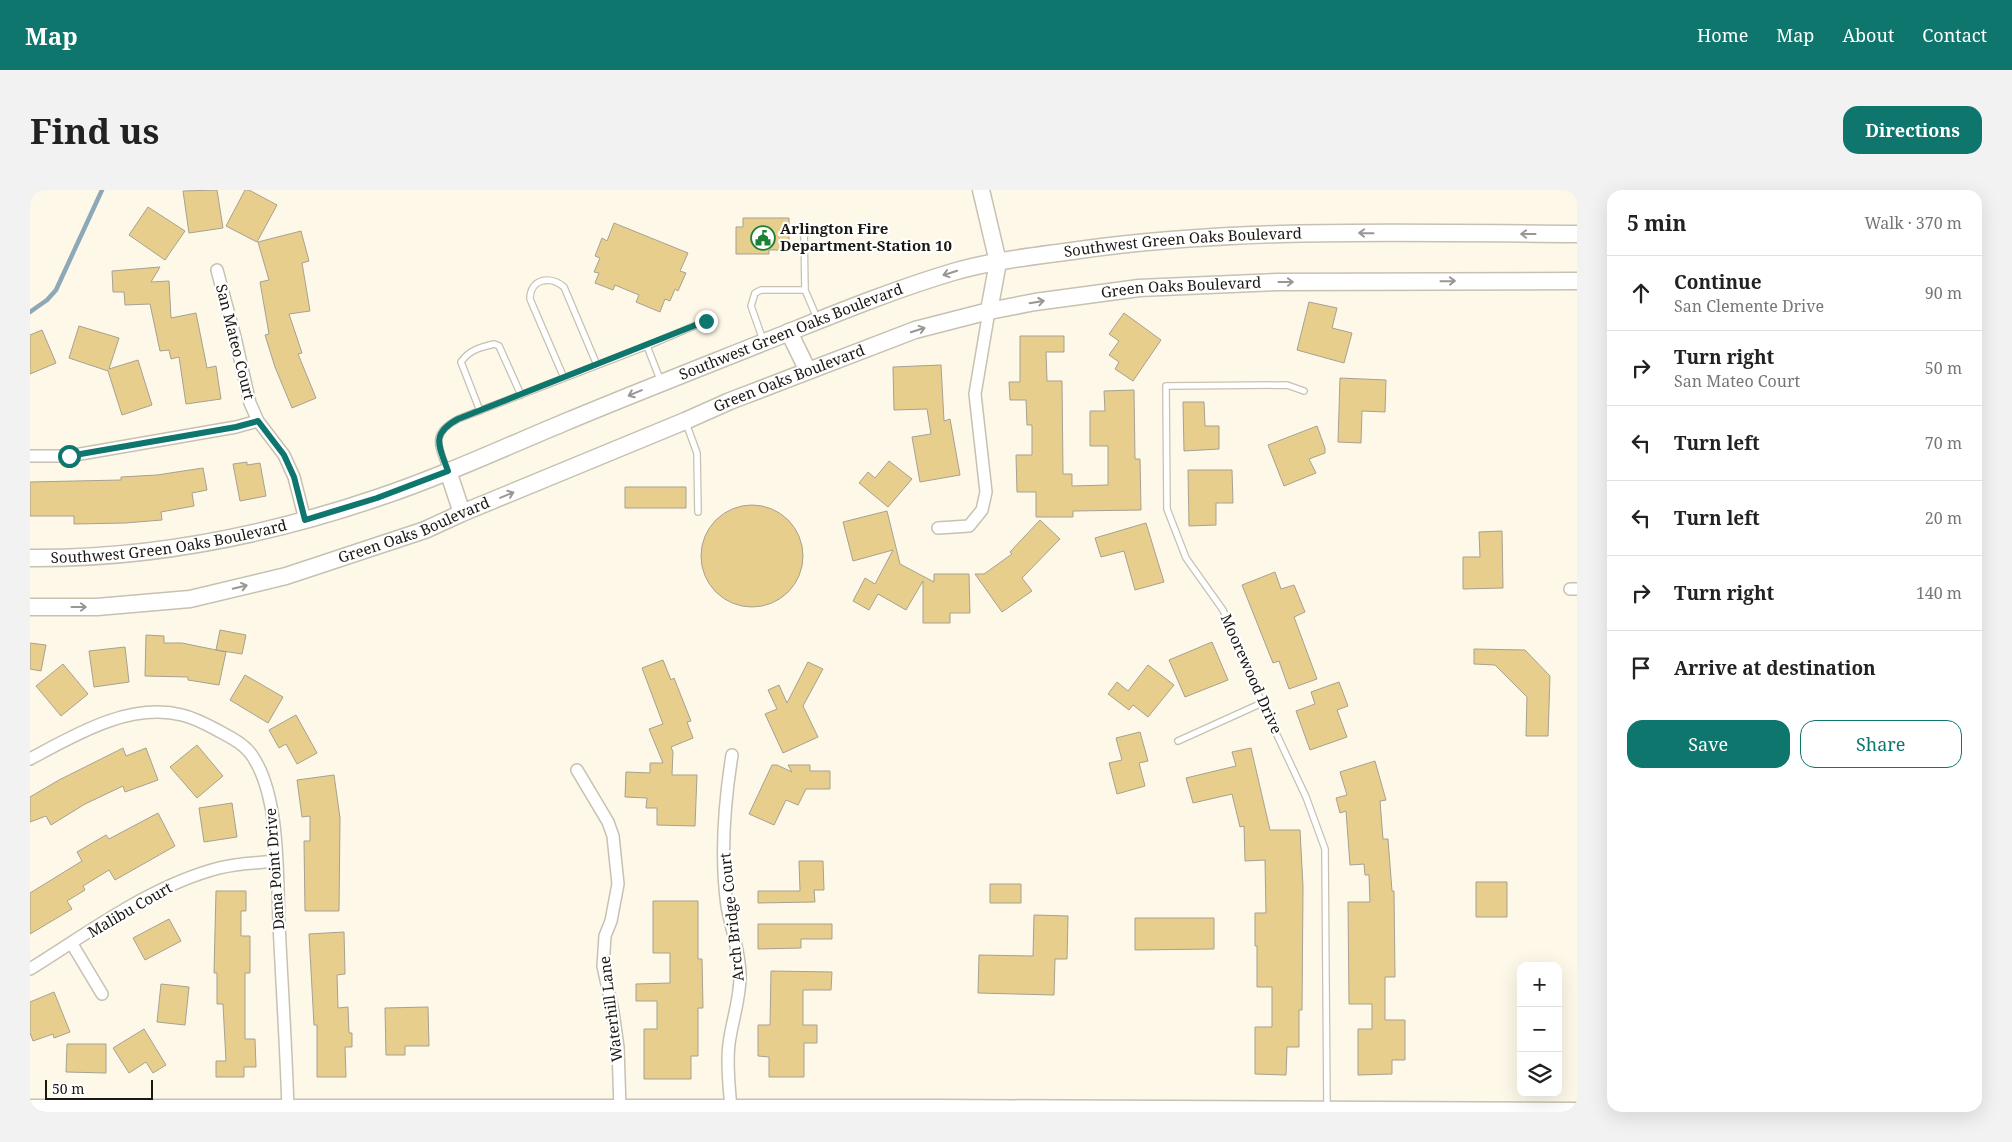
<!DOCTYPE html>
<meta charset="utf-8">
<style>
:root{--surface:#fff;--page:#f2f2f2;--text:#222;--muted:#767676;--line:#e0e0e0;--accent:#0f766e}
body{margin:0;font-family:"Noto Serif",serif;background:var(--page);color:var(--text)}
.controls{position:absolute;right:15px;bottom:15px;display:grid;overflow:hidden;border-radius:10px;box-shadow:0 5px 20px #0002}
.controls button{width:45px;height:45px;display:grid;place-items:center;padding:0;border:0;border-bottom:1px solid var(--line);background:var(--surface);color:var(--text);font:25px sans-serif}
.scale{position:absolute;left:15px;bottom:12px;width:108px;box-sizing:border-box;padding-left:5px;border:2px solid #1a1812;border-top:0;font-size:14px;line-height:18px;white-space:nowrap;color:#1a1812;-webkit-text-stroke:4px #fff;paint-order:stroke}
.stop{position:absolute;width:15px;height:15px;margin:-11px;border:4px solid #0f766e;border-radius:50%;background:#fff}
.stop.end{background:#0f766e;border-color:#fff;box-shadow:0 1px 5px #0008}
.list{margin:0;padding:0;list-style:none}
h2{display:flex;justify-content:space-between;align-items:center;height:65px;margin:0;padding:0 20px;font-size:21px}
h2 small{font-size:16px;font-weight:400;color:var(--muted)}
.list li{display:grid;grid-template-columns:32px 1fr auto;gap:15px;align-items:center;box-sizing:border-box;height:75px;padding:0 20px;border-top:1px solid var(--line)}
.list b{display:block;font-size:19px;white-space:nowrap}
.list p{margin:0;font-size:16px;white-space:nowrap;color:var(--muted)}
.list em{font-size:16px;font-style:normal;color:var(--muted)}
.actions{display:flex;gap:10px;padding:15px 20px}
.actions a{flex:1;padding:11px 0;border:1px solid var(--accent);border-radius:15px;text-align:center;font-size:18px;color:var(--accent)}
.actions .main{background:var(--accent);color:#fff}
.icon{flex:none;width:28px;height:28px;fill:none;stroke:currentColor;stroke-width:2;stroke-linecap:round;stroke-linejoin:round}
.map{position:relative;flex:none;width:1547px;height:922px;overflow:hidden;border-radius:15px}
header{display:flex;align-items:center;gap:30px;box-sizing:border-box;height:70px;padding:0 25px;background:var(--accent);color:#fff}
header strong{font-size:24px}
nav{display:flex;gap:28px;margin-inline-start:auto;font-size:18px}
.intro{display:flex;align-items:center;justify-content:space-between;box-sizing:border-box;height:120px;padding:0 30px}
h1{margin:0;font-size:35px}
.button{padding:12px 22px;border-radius:15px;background:var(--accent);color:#fff;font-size:18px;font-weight:700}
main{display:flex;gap:30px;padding:0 30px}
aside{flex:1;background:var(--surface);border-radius:15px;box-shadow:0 5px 20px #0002}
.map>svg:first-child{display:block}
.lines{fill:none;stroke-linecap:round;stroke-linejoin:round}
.stream{stroke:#8da8b7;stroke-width:4.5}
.building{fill:#e8ce8c;stroke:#a7a192}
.lane-casing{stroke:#c7c1b2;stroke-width:8}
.street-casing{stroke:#c7c1b2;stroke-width:14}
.secondary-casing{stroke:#c7c1b2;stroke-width:19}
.lane{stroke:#fff;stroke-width:5.5}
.street{stroke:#fff;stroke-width:11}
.secondary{stroke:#fff;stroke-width:16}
.oneway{stroke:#989794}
.route{stroke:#0f766e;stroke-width:6}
.labels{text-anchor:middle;stroke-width:4.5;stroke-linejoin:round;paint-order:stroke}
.poi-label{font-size:15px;font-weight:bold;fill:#1a1812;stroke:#fff;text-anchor:start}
.street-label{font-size:15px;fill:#1a1812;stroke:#fff}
</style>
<header>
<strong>Map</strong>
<nav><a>Home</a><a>Map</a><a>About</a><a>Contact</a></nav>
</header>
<div class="intro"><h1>Find us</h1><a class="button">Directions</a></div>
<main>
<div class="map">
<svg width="1547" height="922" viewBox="0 0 1547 922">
<rect width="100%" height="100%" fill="#fef8e8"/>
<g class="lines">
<!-- stream -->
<path class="stream" d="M0 122 17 110 26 100 72 0"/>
</g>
<!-- building -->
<path class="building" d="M187 0 193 38 159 43 153 1Z
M215 0H219L247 15 227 52 196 36Z
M118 17 155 41 135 70 99 45Z
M713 28H759V60H739V64H706V37H713Z
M584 33 658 63 650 81 656 83 648 101 645 99 640 111 635 109 630 122 606 112 609 105 585 95 583 100 565 93 569 83 564 82 570 68 565 66 572 48 577 51Z
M271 41 279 71 272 73 280 121 259 124 272 163 268 164 286 208 262 218 245 177 235 145 239 144 230 92 239 90 228 52Z
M130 77 121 92 139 91 141 128 166 123 177 178 186 176 191 209 156 214 149 167 141 169 139 160 130 161 120 114 95 115 94 102H83L82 81Z
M1279 112 1307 118 1302 138 1322 143 1314 173 1267 160Z
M1094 123 1131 150 1103 191 1085 179 1089 172 1079 165 1089 151 1079 144Z
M49 136 89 148 79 179 108 170 122 215 92 225 78 181 39 168Z
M12 140 26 173 0 184V145Z
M990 146H1034V162H1016L1017 191H1032L1033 284H1042V296L1078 295V256H1060V221H1075L1074 201 1104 200 1105 269H1110L1111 320 1043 321V327H1006V302H987L986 265H1002V235H997L996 210H980L979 192H990Z
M911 175 914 231 920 229 930 285 890 292 882 247 901 244 897 219 864 220 863 177Z
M1310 188 1356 190 1355 222 1332 221 1331 253 1308 252Z
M1153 212H1174L1175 236H1189V259L1154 261Z
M1287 236 1295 258V263L1279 269 1286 283 1254 296 1238 255Z
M859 271 882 289 858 317 829 293 838 282 845 288Z
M217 272V275L230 273 236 306 210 311 203 274Z
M173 278 177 300 162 303 164 316 131 322 132 330 95 333 44 334V326H0V292L91 290V287L127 285Z
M1158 280H1202L1203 313H1186V335L1159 336Z
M595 297H656V318H595Z
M671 366a51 51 0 1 1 102 0a51 51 0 1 1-102 0Z
M857 321 870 374 904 392V384H939L940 423H920V433H893V391L876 420 848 404 839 420 823 411 835 388 845 394 863 360 823 371 813 332Z
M1010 330 1030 349 992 388 1002 401 972 422 945 384H954L982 364 980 362Z
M1116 333 1134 392 1105 400 1094 361 1071 367 1065 348Z
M1472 341 1473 398 1433 399V367H1450L1449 342Z
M1245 382 1251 399 1264 395 1275 422 1264 427 1287 489 1259 499 1249 471 1243 473 1212 395Z
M190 440 216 445 212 464 186 460Z
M116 445 134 446V453H152L196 462 189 495 158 490V487L115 486Z
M1182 452 1198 490 1155 507 1139 470Z
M0 453 16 455 11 481 0 479Z
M95 457 99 492 64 497 59 461Z
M1444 459 1495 460 1520 486 1518 546H1496L1497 507 1465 475 1444 474Z
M633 470 641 490 644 488 661 531 657 532 663 548 641 557 643 562 642 585H667L665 636 627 635V618H616L617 608 595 607 596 582 620 583V573H633L619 539 633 534 612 478Z
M778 472 793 479 773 516 788 547 753 563 735 524 747 519 738 500 749 495 757 513Z
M33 474 58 504 31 526 6 496Z
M1118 475 1144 495 1118 527 1103 515 1099 520 1078 504 1087 492 1098 501Z
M215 485 253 507 238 533 200 510Z
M1309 492 1318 516 1307 520 1317 547 1280 560 1266 521 1285 514 1281 502Z
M266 525 287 563 267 574 256 554 249 558 239 540Z
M1110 542 1118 571 1109 573 1115 596 1087 604 1079 573 1092 570 1086 548Z
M167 555 193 586 167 608 140 577Z
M93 558 96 566 116 558 128 590 95 602 93 596 55 614 21 635 16 626 0 632V607L29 590Z
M1221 558 1240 640H1270L1273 697 1272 820H1269V857H1257L1256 885 1225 884V837H1242V797H1227V756H1225V723H1236L1235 670 1215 671 1214 636 1210 637 1202 604 1163 613 1156 588 1206 576 1202 562Z
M1345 571 1356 610 1350 611 1353 649H1358L1362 701H1364L1365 787H1355V830H1375V870H1362V884L1328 885V839H1342V814H1319L1318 712H1340L1339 685H1335L1334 674 1320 675 1316 621 1310 623 1306 608 1317 605 1310 582Z
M742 575H747L762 582 758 575H780V581H800V599H776L768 615 756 610 744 635 719 624Z
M304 585 310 628 309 721H275L274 651H280V626L272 627 267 590Z
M202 613 207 647 174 652 169 618Z
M128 623 145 656 85 690 79 680 53 696 55 700 37 711 42 719 0 744V703L52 671 47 662 76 645 79 649Z
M769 671H793L794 700H784L785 712 728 713V701H770Z
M1446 692H1477V727H1446Z
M960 694H991V713H960Z
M186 701H216V721H211V746H220V783H215V849H225L226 877H214V887H186V871H196L193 814H187V783H184Z
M623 711H668V769H672L673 818H668V866H661V889H614V839H627V811H606V794L640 793V763H623Z
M1004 725 1038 726 1037 769H1025L1024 805 948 803 949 765 1003 766Z
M1105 728H1184V759L1105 760Z
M139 729 151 751 115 770 103 748Z
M728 734H802V749H771V758L728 759Z
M314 742 315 784 307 785 308 818 318 817 319 843H322V857H315L316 887H287V835H284L279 744Z
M741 781 802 782 801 800H773V835H787V853H774V887H739V867L728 866V835H740Z
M131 794 159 797 155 835 127 832Z
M24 802 40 842 24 848 23 844 3 851 0 843V812Z
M398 817 399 856H375V865H356L355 818Z
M114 839 136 875 123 883 116 872 99 883 83 858Z
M37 854H76V883L36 882Z"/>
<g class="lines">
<!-- lane casing -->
<g class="lane-casing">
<path id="lane" d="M774 37 775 100 787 128
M733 150 721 116 725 103 731 100H775
M617 156 676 131
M534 188 500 109C500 89 520 85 534 97L567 175
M1274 201 1257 195 1136 196 1137 319 1156 368 1193 420 1232 513 1276 607 1295 659 1297 918
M450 221 431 172C439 160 451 157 464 154L469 156 491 205
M656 233 667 263 668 322
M417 280C408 255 400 244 428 229L617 156 631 192
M1148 551 1232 513"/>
</g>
<!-- street casing -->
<g class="street-casing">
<path id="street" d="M187 80 205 147 220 213 228 231 254 265 264 287 275 330
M0 266H39L206 237 228 231
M908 338 939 336 952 320 956 302 945 204 959 121
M1540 399H1547
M0 569C45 545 99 512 152 525 165 528 176 534 187 540 200 547 215 554 223 567 250 608 247 686 249 734 252 795 256 857 258 919
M547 580 578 632 583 646 588 694 581 731 575 746 573 776 583 822 588 857 590 919
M42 754 72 804
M0 779C60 742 120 696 189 678 207 673 227 673 246 671
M701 922C700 900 696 876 699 854 702 830 711 807 710 783 709 760 701 738 697 716 690 665 694 615 702 565"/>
</g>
<!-- secondary casing -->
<g class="secondary-casing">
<g id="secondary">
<path d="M951 0 968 72 959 121"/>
<path d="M759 142 778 181"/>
<path d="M418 281 432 323"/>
<path id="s1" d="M0 368C118 369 235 346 347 308 410 287 471 259 533 233 607 202 682 173 757 143 812 121 866 99 923 82 964 70 1007 66 1049 60 1214 37 1381 43 1547 44"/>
<path id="s2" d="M0 417H67L160 409 256 386 395 340 432 323 655 231 700 211 885 140 959 121 1005 112 1109 98 1247 92 1547 91"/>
<path d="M0 918H908L1547 921"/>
</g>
</g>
<!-- lane -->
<use href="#lane" class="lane"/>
<!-- street -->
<use href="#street" class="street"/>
<!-- secondary -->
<use href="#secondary" class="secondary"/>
</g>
<!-- one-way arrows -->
<defs><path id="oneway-shaft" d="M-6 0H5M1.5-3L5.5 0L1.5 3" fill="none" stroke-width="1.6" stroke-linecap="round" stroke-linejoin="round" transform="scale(1.25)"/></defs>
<g class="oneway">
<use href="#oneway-shaft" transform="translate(1336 43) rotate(-179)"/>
<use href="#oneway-shaft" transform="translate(1498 44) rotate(-180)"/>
<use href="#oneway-shaft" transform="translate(920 83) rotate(162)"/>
<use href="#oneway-shaft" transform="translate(1418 91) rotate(-1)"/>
<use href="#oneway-shaft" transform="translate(1256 92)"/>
<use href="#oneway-shaft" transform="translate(1007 112) rotate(-9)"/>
<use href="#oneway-shaft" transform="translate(888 140) rotate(-18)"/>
<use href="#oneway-shaft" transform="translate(605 203) rotate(157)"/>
<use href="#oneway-shaft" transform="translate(477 305) rotate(-22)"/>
<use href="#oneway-shaft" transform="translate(210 397) rotate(-13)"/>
<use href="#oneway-shaft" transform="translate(49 417)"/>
</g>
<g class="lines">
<!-- route -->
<path class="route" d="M39 266 206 237 228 231 254 265 264 287 275 330 347 308 418 281C409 256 400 244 428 229L676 131"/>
</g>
<!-- icons -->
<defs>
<g id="civic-ring" transform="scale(1.25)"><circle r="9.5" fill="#fff" stroke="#1b8135" stroke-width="1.5"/><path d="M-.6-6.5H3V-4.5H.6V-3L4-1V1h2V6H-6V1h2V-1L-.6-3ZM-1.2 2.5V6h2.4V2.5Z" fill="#1b8135"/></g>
</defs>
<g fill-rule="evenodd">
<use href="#civic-ring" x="733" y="48"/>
</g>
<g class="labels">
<!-- poi labels -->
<g class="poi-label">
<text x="750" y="44">Arlington Fire<tspan x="750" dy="17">Department-Station 10</tspan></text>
</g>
<!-- street labels -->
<g class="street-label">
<text dy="5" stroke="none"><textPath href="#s1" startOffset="1205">Southwest Green Oaks Boulevard</textPath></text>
<text dy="5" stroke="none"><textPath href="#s2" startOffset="1205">Green Oaks Boulevard</textPath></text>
<text dy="5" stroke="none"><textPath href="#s1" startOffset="800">Southwest Green Oaks Boulevard</textPath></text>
<text transform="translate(205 152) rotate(76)" y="5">San Mateo Court</text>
<text dy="5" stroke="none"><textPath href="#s2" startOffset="800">Green Oaks Boulevard</textPath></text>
<text dy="5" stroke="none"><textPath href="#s2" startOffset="395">Green Oaks Boulevard</textPath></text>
<text dy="5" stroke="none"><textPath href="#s1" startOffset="140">Southwest Green Oaks Boulevard</textPath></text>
<text transform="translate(1221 484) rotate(66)" y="5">Moorewood Drive</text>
<text transform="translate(245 679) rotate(-94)" y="5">Dana Point Drive</text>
<text transform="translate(100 720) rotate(-30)" y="5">Malibu Court</text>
<text transform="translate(702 727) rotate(-96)" y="5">Arch Bridge Court</text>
<text transform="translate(581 819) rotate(-97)" y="5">Waterhill Lane</text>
</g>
</g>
</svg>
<div class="controls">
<button>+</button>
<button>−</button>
<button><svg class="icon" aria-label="layers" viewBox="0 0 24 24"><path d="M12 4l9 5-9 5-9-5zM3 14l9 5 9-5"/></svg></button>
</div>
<div class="scale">50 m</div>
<div class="stop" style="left:39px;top:266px"></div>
<div class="stop end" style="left:676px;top:131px"></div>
</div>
<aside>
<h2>5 min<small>Walk · 370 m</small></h2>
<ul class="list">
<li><svg class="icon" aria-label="ahead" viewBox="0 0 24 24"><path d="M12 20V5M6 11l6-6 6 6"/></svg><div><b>Continue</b><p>San Clemente Drive</p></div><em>90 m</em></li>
<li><svg class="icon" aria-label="right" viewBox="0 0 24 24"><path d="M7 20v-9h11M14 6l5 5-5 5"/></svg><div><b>Turn right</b><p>San Mateo Court</p></div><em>50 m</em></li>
<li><svg class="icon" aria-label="left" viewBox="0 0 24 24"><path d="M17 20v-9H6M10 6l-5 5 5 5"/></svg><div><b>Turn left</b></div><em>70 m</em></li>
<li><svg class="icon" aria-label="left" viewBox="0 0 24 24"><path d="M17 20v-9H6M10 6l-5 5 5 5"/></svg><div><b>Turn left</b></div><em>20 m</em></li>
<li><svg class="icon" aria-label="right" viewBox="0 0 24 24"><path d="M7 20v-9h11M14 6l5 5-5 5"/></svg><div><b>Turn right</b></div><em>140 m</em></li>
<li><svg class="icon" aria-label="arrive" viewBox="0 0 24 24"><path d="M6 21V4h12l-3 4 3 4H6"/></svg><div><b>Arrive at destination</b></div></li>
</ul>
<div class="actions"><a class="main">Save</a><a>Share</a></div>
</aside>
</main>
